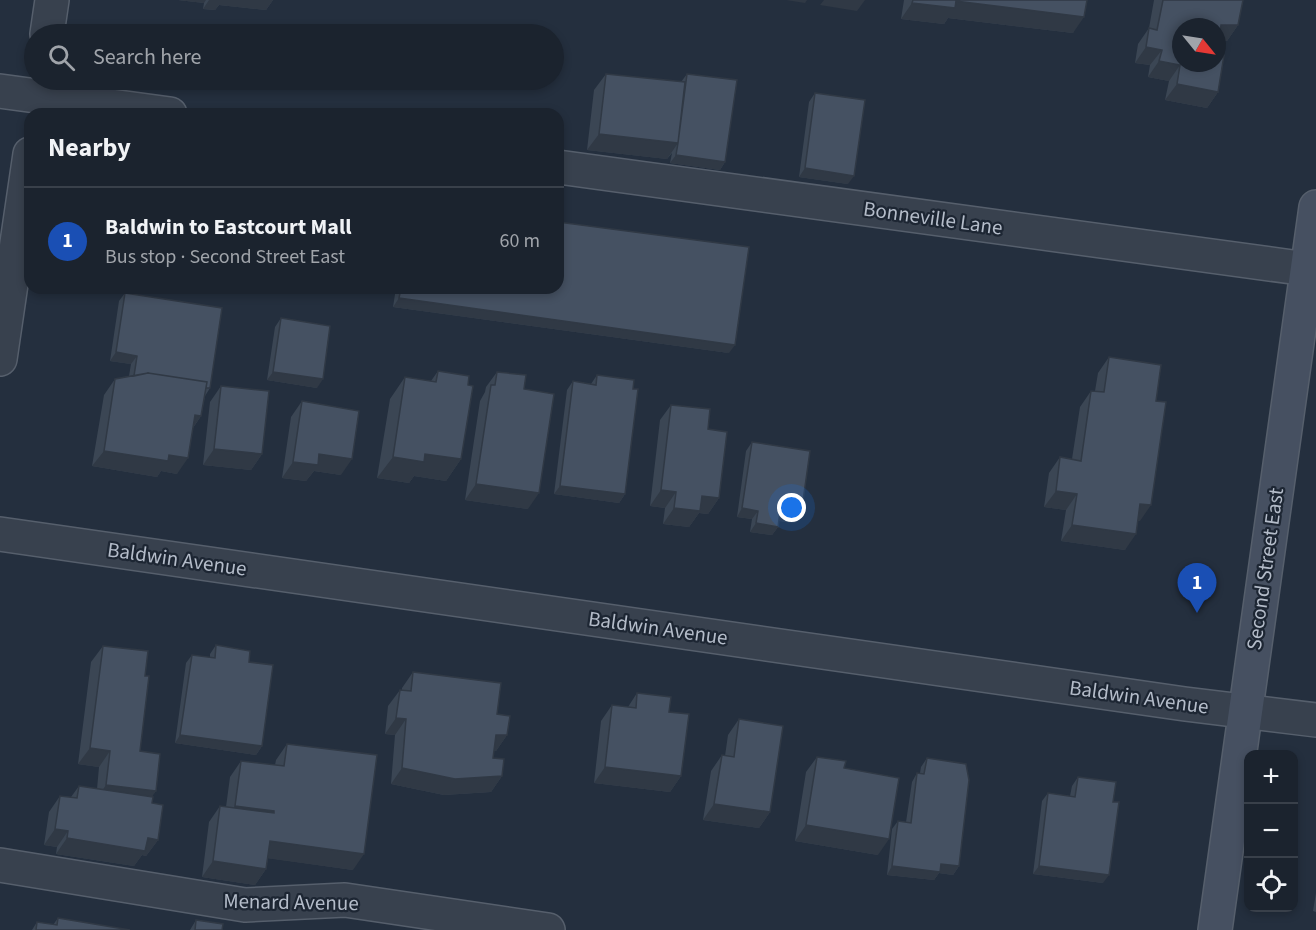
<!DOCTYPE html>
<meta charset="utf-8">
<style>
:root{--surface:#1b232e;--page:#242b36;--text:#f1f3f6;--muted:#a0a4aa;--line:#39404a;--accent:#ea580c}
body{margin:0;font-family:"Source Sans 3",sans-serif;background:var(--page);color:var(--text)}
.controls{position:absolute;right:18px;bottom:18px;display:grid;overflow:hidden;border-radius:12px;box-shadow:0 3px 9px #0003}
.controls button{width:54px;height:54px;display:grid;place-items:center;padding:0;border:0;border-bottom:2px solid var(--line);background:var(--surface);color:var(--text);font:30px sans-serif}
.compass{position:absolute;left:1172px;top:18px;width:54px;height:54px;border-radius:50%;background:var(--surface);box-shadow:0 3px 9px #0003;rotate:120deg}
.you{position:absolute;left:792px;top:508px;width:21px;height:21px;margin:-15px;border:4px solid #fff;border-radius:50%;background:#1a73e8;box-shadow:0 0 0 9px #1a73e833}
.badge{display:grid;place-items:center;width:39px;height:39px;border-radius:50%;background:var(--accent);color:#fff;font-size:20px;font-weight:700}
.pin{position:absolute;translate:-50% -50px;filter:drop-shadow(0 2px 3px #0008)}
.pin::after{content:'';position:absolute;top:32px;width:21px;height:18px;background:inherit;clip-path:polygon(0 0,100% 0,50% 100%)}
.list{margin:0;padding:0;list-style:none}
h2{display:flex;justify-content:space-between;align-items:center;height:78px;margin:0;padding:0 24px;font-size:26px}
h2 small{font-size:20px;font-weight:400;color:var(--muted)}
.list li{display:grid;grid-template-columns:39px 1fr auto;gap:18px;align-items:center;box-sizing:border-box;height:108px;padding:0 24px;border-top:2px solid var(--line)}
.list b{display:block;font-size:22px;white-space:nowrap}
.list p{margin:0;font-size:20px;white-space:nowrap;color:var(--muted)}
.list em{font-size:20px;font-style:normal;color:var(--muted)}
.icon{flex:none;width:33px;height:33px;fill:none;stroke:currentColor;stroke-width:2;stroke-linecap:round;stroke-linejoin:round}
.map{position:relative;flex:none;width:1316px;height:930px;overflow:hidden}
.search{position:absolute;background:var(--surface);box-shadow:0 3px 9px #0003;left:24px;top:24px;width:540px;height:66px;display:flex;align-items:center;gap:15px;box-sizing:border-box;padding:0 21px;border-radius:33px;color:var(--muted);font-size:22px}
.panel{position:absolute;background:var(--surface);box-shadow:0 3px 9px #0003;left:24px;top:108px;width:540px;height:186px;border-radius:18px}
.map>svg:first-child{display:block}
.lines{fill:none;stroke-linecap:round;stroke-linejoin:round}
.minor-casing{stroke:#565f6c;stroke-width:36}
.secondary-casing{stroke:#565f6c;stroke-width:36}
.minor{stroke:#38414e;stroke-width:33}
.secondary{stroke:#465061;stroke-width:33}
.wall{fill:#3b4654}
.shaded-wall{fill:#303945}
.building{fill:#455162;stroke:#303945;stroke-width:1.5}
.labels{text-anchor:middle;stroke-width:4.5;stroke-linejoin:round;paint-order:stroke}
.street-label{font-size:21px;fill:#b4bcc9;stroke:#1d2633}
</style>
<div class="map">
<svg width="1316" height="930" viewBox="0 0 1316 930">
<rect width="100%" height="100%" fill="#242f3e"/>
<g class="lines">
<!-- minor casing -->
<g class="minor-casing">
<path id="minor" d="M47 34 52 0
M0 91 170 114
M558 167 1307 269
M0 359 30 154
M0 534 1185 704 1316 720
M0 865 245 905 345 900 548 930"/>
</g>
<!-- secondary casing -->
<g class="secondary-casing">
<path id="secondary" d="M1215 930 1316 207"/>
</g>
<!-- minor -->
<use href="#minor" class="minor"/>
<!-- secondary -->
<use href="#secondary" class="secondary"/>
</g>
<!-- wall -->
<path class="wall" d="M178 0H273L266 10 219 5 215 10 203 9 204 3Z
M904 0H1087L1073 33 948 18 944 24 901 19Z
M1154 0H1243L1238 25 1227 41H1219L1217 52 1218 92 1207 108 1165 100 1169 81 1148 77 1150 65 1135 63 1138 44 1149 28Z
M606 74 681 82 687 74 725 162 720 170 670 163 672 153 667 159 587 150 594 90Z
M815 93 848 184 799 177 809 102Z
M396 288H558L729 353 393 307Z
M125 293 210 388 205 396 201 416 193 428 177 474 161 471 157 477 92 466 104 395 115 379 129 376 131 364 110 361 119 301Z
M281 318 317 388 267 380 275 327Z
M1109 357 1140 521H1138L1125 550 1061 541 1066 510 1044 507 1049 473 1060 457 1072 459 1080 407 1091 391H1095L1098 373Z
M438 371 468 385 461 459 446 481 414 476 409 483 377 478 390 399 405 377 431 381Z
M497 372 524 389 528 509 465 500 480 401 485 392 486 387Z
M597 375 625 494 619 503 554 494 567 390 573 381 591 384Z
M221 386 262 454 251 470 203 465 210 402Z
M302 401 341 475 314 471 306 481 282 478 291 417Z
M671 405 708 429 719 498 708 514 699 513 689 527 663 524 665 508 650 506 660 420Z
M752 442 795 523 779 521 778 527 772 535 750 532 752 519 737 517 746 451Z
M216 645 249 662 262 746 256 755 175 743 186 663 192 655 210 658V654Z
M103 646 145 676 140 751 156 791 151 797 158 840 146 856 142 855 134 866 56 854 57 847 44 845 49 812 60 796 71 797 79 786 97 789 99 767 78 764 91 662Z
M413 672 497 714 507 735 496 751H494L493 758 502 776 491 792 444 795 391 784 395 735 385 734 388 706 400 690H402V688Z
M637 693 669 712 681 776 670 792 594 783 601 721 612 705 628 707Z
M739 719 770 812 759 828 703 820 711 771 722 755 725 756 728 735Z
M287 744 353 870 268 858 266 869 255 885 202 877 209 822 220 806 226 807 230 777 241 761 275 765 276 760Z
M817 757 844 768 878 855 795 841 806 772Z
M927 758 959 866 953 875 939 873 934 880 887 875 892 829 898 821 906 822 912 782 917 773H920L921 767Z
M1078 777 1103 883 1033 874 1042 801 1048 793 1070 796 1072 786Z
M1316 893V912L1313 911Z
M58 918 130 930H32L37 922 53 925Z
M196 920 222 930H190Z"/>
<!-- shaded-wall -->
<path class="shaded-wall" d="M178 0H206L204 3Z
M209 0H273L266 10 219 5 215 10 203 9Z
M786 0H807L805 3Z
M824 0H865L857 11 820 5Z
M956 1 1084 17 1073 33 948 18 944 24 901 19 912 3Z
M1221 25H1238L1227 41H1217Z
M1146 47 1162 50 1150 65 1135 63Z
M1159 61 1180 65 1169 81 1148 77Z
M1177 84 1218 92 1207 108 1165 100Z
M599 134 678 143 667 159 587 150Z
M676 155 725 162 720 170 670 163Z
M805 168 854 176 848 184 799 177Z
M399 298 735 345 729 353 393 307Z
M116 352 137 356 131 364 110 361Z
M273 372 323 379 317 388 267 380Z
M195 415 201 416 190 432Z
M214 449 262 454 251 470 203 465Z
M104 451 169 455 188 458 177 474 161 471 157 477 92 466Z
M319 454 352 459 341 475 314 471 306 481 282 478 293 462Z
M425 454 461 459 446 481 414 476 409 483 377 478 393 457Z
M476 484 539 493 528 509 465 500Z
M560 486 625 494 619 503 554 494Z
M661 490 676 492 665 508 650 506Z
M1056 491 1077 494 1066 510 1044 507Z
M702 496 719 498 708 514 699 513 689 527 663 524 674 508Z
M1140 504 1151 505 1140 521 1129 520Z
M742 508 758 511 752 519 737 517Z
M780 512 801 515 795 523 774 520Z
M756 523 778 527 772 535 750 532Z
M1072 525 1136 534 1125 550 1061 541Z
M396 718 406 719 395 735 385 734Z
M180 735 262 746 256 755 175 743Z
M496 735H507L496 751 485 750Z
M90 748 110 751 99 767 78 764Z
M605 767 681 776 670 792 594 783Z
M402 768 502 776 491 792 444 795 391 784Z
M106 785 156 791 145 806 95 801Z
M714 804 770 812 759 828 703 820Z
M235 806 274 811 263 827 224 822Z
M806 825 889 839 878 855 795 841Z
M55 829 68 831 57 847 44 845Z
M67 838H148L158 840 146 856 142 855 134 866 56 854Z
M270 841 364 854 353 870 258 857Z
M213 861 266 869 255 885 202 877Z
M941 864 959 866 953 875 939 873 934 880 887 875 892 866Z
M1039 866 1109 875 1103 883 1033 874Z"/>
<!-- building -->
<path class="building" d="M913 0H1087L1084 17 956 1 955 8 912 3Z
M1163 0H1243L1238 25H1221L1217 52V27H1181V63H1217V53L1224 55 1218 92 1177 84 1180 65 1159 61 1162 50 1146 47 1149 28 1157 30Z
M606 74 685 82 678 143 599 134Z
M687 74 737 80 725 162 676 155 678 143Z
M815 93 865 100 854 176 805 168Z
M558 222 749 247 735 345 399 298 401 288H558Z
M125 293 222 308 210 388H206L207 382 148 373 134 376 137 356 116 352Z
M281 318 330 326 323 379 273 372Z
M1109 357 1161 365 1156 401 1166 402 1151 505 1140 504 1136 534 1072 525 1077 494 1056 491 1060 457 1081 461 1091 391 1104 392Z
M438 371 469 376 468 385 473 386 461 459 425 454 424 462 393 457 405 377 436 382Z
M497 372 526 375 524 389 554 394 539 493 476 484 491 385H495Z
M148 373 207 382 201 416 195 415 188 458 169 455 168 461 104 451 115 379Z
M597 375 634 380 633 389H638L625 494 560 486 573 381 596 385Z
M221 386 269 391 262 454 214 449Z
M302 401 359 411 352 459 319 454 318 465 293 462Z
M671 405 710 409 708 429 727 432 719 498 702 496 700 511 674 508 676 492 661 490Z
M752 442 810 451 801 515 780 512 778 527 756 523 758 511 742 508Z
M216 645 250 651 249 662 273 665 262 746 180 735 192 655 215 658Z
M103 646 148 651 145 676H149L140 751 160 754 156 791 106 785 110 751 90 748Z
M413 672 501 683 497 714 510 716 507 735H496L493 758 504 759 502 776 455 779 402 768 406 719 396 718 400 690 411 691Z
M637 693 671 697 669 712 689 714 681 776 605 767 612 705 636 708Z
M739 719 783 726 770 812 714 804 722 755 734 757Z
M287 744 377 755 364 854 270 841 266 869 213 861 220 806 274 813V811L235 806 241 761 284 766Z
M817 757 846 761 844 768 899 778 889 839 806 825Z
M927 758 966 764 969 780 959 866 941 864 940 872 892 866 898 821 911 823 917 773 924 774Z
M1078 777 1116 782 1113 802H1119L1109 875 1039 866 1048 793 1075 797Z
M79 786 153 797 152 803 163 805 158 840 148 838 145 851 67 838 68 831 55 829 60 796 77 798Z
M58 918 130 930H36L37 922 57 925Z
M196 920 223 924 222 930H195Z"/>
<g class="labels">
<!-- street labels -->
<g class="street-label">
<text transform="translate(933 218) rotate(8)" y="7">Bonneville Lane</text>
<text transform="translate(177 559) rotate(8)" y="7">Baldwin Avenue</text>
<text transform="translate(1265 569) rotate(-82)" y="7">Second Street East</text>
<text transform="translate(658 628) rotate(8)" y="7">Baldwin Avenue</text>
<text transform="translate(1139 697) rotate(8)" y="7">Baldwin Avenue</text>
<text transform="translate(291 902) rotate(1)" y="7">Menard Avenue</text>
</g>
</g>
</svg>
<div class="controls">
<button>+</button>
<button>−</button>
<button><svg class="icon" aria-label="locate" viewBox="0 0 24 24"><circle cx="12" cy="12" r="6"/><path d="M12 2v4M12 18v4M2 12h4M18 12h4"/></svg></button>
</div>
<svg class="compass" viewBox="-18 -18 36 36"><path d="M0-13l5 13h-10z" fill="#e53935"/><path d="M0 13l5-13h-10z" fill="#a0a4aa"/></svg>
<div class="you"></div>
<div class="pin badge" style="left:1197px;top:613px;background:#1a4fb4">1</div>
<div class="search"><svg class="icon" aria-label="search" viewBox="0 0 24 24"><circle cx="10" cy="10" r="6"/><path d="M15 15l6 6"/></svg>Search here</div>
<section class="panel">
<h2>Nearby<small></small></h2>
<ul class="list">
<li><span class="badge" style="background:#1a4fb4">1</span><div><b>Baldwin to Eastcourt Mall</b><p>Bus stop · Second Street East</p></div><em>60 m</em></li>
</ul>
</section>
</div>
